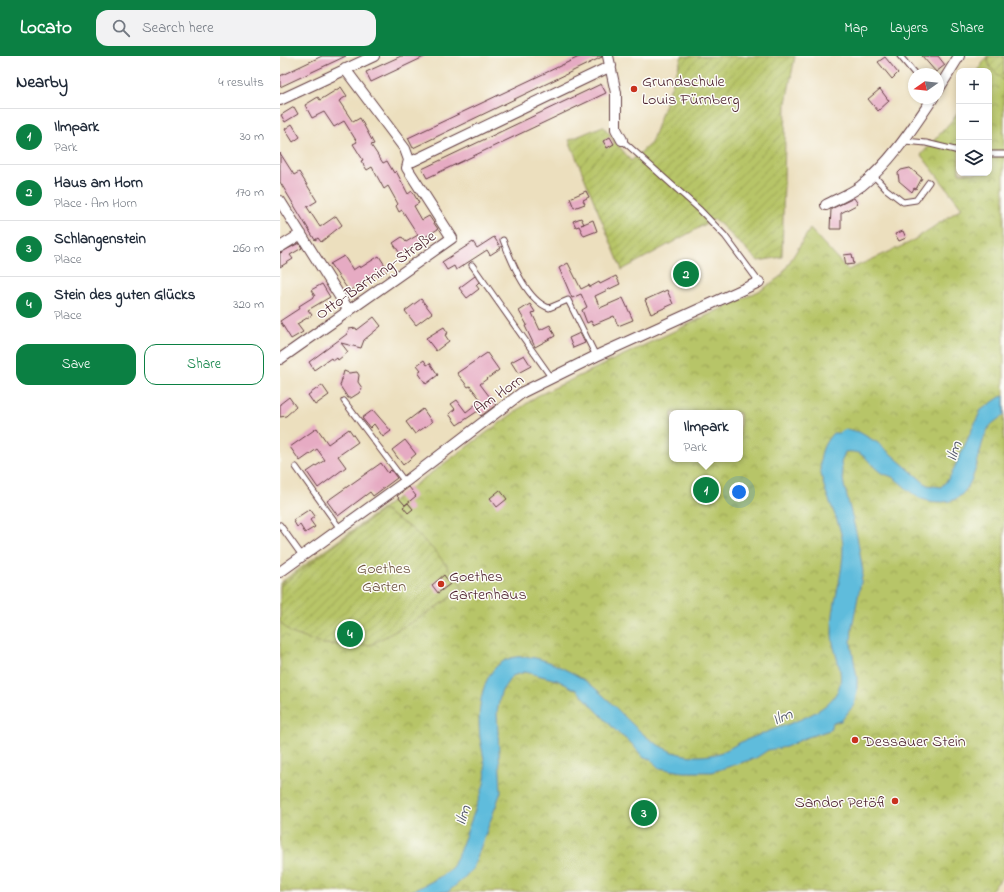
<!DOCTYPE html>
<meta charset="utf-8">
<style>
:root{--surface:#fff;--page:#f2f2f3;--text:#1f2937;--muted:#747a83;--line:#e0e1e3;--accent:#0b8043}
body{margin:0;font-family:"Indie Flower",sans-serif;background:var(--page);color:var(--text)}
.controls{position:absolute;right:12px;top:12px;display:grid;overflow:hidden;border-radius:8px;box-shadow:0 2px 6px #0003}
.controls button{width:36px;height:36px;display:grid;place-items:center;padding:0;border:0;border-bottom:1px solid var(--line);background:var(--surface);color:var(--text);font:20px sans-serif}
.compass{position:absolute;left:628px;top:12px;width:36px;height:36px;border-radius:50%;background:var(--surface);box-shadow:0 2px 6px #0003;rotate:256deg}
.you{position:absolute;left:459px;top:436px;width:14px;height:14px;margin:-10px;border:3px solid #fff;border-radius:50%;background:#1a73e8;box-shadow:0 0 0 6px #1a73e833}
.badge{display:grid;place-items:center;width:26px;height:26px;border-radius:50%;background:var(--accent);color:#fff;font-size:13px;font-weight:700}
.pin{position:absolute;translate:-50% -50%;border:2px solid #fff;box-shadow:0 1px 4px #0006}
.popup{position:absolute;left:389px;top:354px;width:74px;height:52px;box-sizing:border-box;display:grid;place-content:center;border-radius:8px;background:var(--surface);filter:drop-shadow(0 1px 3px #0005);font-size:13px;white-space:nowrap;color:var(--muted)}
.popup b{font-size:15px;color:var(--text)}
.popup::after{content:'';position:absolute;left:50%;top:100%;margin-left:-8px;border:8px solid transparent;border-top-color:var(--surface)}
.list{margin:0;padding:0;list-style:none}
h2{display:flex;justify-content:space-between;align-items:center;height:52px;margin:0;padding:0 16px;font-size:17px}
h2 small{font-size:13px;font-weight:400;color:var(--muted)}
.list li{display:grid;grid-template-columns:26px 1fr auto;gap:12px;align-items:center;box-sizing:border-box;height:56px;padding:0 16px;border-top:1px solid var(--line)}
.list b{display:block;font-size:15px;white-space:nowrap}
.list p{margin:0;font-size:13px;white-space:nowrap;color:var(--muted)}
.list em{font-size:13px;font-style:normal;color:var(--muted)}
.actions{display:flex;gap:8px;padding:12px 16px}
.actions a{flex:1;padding:9px 0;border:1px solid var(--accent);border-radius:12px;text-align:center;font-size:14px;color:var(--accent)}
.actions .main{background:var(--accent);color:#fff}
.icon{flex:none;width:22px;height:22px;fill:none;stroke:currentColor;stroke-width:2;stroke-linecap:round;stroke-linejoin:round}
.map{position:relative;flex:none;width:724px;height:836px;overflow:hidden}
header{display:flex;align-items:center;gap:24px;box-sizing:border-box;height:56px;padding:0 20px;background:var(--accent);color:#fff}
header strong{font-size:19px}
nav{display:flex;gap:22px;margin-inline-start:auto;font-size:14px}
.search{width:280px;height:36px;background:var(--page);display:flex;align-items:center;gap:10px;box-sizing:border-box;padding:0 14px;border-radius:12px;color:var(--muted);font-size:15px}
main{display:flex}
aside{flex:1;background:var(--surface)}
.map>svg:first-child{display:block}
.park{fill:url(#park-crowns);stroke:#807249;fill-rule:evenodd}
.garden{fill:url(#garden-furrows);stroke:#807249}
.water{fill:#5ebcdc;stroke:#546e84}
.building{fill:#e6abc3}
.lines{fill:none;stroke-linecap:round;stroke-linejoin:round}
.lane-casing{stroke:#623c41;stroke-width:7}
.street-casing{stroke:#623c41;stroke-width:12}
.lane{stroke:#fff;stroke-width:5}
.street{stroke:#fff;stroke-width:10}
.poi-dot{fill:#c8321e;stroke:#fdfcf7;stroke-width:1.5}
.labels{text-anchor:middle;stroke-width:3;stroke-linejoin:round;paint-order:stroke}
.poi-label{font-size:16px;fill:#4a1f2b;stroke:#fdfcf7;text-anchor:start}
.street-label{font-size:16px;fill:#4a1f2b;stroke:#fdfcf7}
.park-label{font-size:16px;fill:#6b513d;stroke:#fdfcf7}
.water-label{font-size:17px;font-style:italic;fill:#515669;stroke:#fdfcf7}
</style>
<header>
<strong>Locato</strong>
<div class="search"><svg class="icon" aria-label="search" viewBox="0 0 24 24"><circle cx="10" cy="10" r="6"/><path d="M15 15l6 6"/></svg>Search here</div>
<nav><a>Map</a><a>Layers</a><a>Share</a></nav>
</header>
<main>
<aside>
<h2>Nearby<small>4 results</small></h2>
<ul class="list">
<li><span class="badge">1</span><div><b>Ilmpark</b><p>Park</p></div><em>30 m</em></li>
<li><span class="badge">2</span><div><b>Haus am Horn</b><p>Place · Am Horn</p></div><em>170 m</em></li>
<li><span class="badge">3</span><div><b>Schlangenstein</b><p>Place</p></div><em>260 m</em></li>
<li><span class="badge">4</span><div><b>Stein des guten Glücks</b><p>Place</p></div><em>320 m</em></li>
</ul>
<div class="actions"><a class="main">Save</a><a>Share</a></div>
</aside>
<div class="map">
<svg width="724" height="836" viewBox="0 0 724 836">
<defs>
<pattern id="park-crowns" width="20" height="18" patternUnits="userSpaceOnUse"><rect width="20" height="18" fill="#b7c567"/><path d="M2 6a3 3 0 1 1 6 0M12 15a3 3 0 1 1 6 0" fill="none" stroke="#979f55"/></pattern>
<pattern id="garden-furrows" width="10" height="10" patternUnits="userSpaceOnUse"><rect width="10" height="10" fill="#b7c567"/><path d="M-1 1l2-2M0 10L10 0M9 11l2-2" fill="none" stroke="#979f55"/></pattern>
</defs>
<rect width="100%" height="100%" fill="#fdfcf7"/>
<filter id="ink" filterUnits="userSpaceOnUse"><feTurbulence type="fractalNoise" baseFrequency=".025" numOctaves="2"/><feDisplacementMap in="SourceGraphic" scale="8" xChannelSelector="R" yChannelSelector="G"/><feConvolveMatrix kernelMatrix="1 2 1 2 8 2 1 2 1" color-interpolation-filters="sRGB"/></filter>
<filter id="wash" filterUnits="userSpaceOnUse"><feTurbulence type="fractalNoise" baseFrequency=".012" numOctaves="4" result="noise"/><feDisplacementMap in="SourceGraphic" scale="16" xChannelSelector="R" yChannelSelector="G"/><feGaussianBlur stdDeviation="0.9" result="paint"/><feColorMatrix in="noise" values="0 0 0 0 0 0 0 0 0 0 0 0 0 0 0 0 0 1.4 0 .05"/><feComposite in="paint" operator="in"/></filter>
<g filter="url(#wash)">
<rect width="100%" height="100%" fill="#ecdfbe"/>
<!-- park -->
<path class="park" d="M707 0H724V820L709 836H0V527L257 340 483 233 501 220 530 173 568 214 629 187 682 152 641 99 675 61 679 54V117H709V15H698ZM392 357H460V403H392Z"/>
<!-- garden -->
<path class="garden" d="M402 0H515L506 47 502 201 478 205 435 163 342 214 289 84 323 70 351 105 371 87Z
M707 0H724V25L710 11Z
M103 454 131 472 156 496 182 530V534L143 560 90 589 42 588 11 577 0 566V530Z"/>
<!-- water -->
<path class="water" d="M724 340V359C719 363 711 367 708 373 696 394 698 445 663 446 635 446 634 437 614 422 610 419 604 419 600 416 586 405 585 394 565 396L561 407 564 429 577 480 583 516 572 571 571 588 577 622V635L574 649 561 665 552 667 550 674 525 682 506 691 488 694 476 702 432 716H403L379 712 370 703 364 702 351 687 338 677 298 635 277 624 245 616 232 620 221 636 217 656 221 736 193 812 183 823 168 836H129C143 830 162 822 173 810 176 806 204 731 205 724 207 710 202 696 200 682 197 656 200 611 231 602 246 598 263 603 276 609 284 613 293 617 301 622 347 651 370 712 436 698 444 696 453 690 461 686 469 683 478 679 487 676 507 668 542 659 555 639 569 619 552 599 552 577 551 548 564 519 563 490 561 453 520 412 553 377H559L566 373 579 376 598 387 647 429 661 431 670 421 701 354 720 341Z"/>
<g id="blocks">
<!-- building -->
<path class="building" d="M42 0H66L0 31V20Z
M121 0H146L91 26 86 16Z
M301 0H322V1L133 92 128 82Z
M642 0H658L665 9 656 16Z
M605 1 618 17 612 23 598 6Z
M321 28 326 37 147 122 142 113Z
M61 31 67 40 59 45 73 66 80 62 94 88 91 89 103 107 107 105 114 117 116 115 128 138 132 135 139 147 134 150 142 164 149 160 158 173 142 183 145 188 136 194 134 190 121 199 113 187 122 181 126 186 138 179 122 154 119 156 116 150 118 148 108 130 104 133 92 111 87 114 81 105 83 104 73 88 77 86 64 65 54 71 44 56 32 62 25 49 38 41 40 44Z
M600 33 609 45 598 55 588 43Z
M14 51 18 58 5 66 1 59Z
M12 68 20 81 13 86 5 73Z
M330 81 334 88 327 92 323 85Z
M0 97 14 119 19 116 37 145 27 151 40 171 56 160 62 169 41 186 38 182 35 184 0 126Z
M630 112 642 122 636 133 634 132 632 136 619 125 618 117 621 114Z
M306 135 309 141 303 144 305 148 294 152 290 142Z
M574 142 578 148 561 157V173H550L551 153Z
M301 162 304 168 301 169 313 164 317 175 304 180 299 170 296 171 293 165Z
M623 175 626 182 619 185 615 178Z
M214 181 221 192 210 199 207 194 176 214 174 210 167 214 162 206 193 186 197 192Z
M19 187 22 192 10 199 13 203 0 211V197Z
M572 198 574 208 566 209 564 199Z
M64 200 73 214 79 210 80 212 99 200 108 214 100 220 98 217 69 235 50 208Z
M408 206 417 220 404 229 394 216Z
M288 207 301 233 309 229 310 231 319 226 320 228 336 220 340 228 315 240 320 252 343 242 353 264 338 270 334 260 313 269 311 265 307 267 302 254 307 251 301 238 292 242 279 212Z
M195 220 199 226 196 229 199 233 187 242 179 232Z
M42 228 50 241 28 254 32 259 17 268 23 276 11 283 0 265 20 252 19 250 35 240 31 234Z
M387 234 393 248 371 258 365 244Z
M141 243 152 257 136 269 125 255Z
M250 248 255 256 252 257 260 274 270 269 275 280 255 291 245 270 247 269 239 255Z
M94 261 101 270 84 284 81 292 61 287 68 296 58 304 57 302 53 305 51 302 34 314 29 306 67 278 69 273 76 272 77 274Z
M164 271 168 277 165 279 169 285 156 295 146 282Z
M300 277 305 287 293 292 289 282Z
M207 297 219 314 200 328 216 349 201 360 198 355 177 369 169 358 175 353 171 348 177 344 186 356 201 344 190 330 188 331 177 317Z
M244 299 251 310 238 317 231 306Z
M144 304 147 309 150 307 158 319 146 328 138 316 141 314 137 309Z
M64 315 69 317 77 316 79 319 78 326 82 332 79 337 71 342H68L60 330Z
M42 329 49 339 35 349 28 339Z
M9 341 16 351 6 360 0 361V348Z
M143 353 152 366 135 378 126 366Z
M93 354 111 375 103 381 94 368 90 372 82 362Z
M37 372 48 388 69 373 78 386 58 400 66 411 38 432 27 416 45 404 37 393 20 405 10 391Z
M125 384 136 398 123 409 112 394Z
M101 407 108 417 111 414 117 422 93 440 90 436 58 460 47 445Z
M129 431 136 440 125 449 117 440Z
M220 434 227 443 217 451 210 442Z
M128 447 133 453 128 457 123 451Z
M30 453 35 460 30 464 35 471 25 477 20 469 17 471 13 464Z
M164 519 170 528 158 537 152 529Z"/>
</g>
</g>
<g filter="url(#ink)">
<use href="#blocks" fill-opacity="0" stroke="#623c41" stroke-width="1"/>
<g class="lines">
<!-- lane casing -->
<g class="lane-casing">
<path id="lane" d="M620 0 635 18
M342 84 419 153 445 180 479 226
M625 85 646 87 679 95
M709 98H724
M593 119 606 133 623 146 636 144 649 126
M223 184C232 206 246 244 269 252L288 244 316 300
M192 209 271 321
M64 345 125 426
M16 411 61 474
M0 469 23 501"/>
</g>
<!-- street casing -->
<g class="street-casing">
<path id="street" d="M328 0 336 37V73L342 84
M65 13 125 93 129 104 133 105 331 10
M658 34 679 0
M0 44 94 0
M0 145 69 255
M546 149C557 143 570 138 581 130 611 106 632 73 653 42
M0 191 21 178
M0 303 172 182 127 112 129 104
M0 516 125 426 243 336 316 300 479 226"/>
</g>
<!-- lane -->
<use href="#lane" class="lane"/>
<!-- street -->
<use href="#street" class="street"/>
</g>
</g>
<!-- markers -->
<g class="poi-dot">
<circle cx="354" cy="33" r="4"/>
<circle cx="161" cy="528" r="4"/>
<circle cx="575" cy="684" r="4"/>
<circle cx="615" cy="745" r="4"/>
</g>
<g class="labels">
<!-- poi labels -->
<g class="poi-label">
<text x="362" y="30">Grundschule<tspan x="362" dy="18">Louis Fürnberg</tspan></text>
<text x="169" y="525">Goethes<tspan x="169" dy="18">Gartenhaus</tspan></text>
<text x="583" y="690">Dessauer Stein</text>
<text x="607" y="751" text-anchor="end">Sandor Petöfi</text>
</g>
<!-- street labels -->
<g class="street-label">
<text transform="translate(95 218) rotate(-35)" y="6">Otto-Bartning-Straße</text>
<text transform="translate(218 337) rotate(-35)" y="6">Am Horn</text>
</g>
<!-- park labels -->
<g class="park-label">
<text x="104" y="517">Goethes<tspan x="104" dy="18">Garten</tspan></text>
</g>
<!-- water labels -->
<g class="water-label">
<text transform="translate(673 395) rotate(-70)" y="6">Ilm</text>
<text transform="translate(502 660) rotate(-22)" y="6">Ilm</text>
<text transform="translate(182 759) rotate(-70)" y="6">Ilm</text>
</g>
</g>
</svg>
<div class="controls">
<button>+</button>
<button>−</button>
<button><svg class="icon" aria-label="layers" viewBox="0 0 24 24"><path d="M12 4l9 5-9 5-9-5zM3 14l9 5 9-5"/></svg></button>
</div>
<svg class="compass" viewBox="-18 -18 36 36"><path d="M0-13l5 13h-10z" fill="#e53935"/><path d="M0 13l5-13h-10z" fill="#747a83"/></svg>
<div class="you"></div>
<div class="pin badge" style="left:426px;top:434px">1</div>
<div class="popup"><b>Ilmpark</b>Park</div>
<div class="pin badge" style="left:406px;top:218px">2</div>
<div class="pin badge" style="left:364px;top:757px">3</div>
<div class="pin badge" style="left:70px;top:578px">4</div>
</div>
</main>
